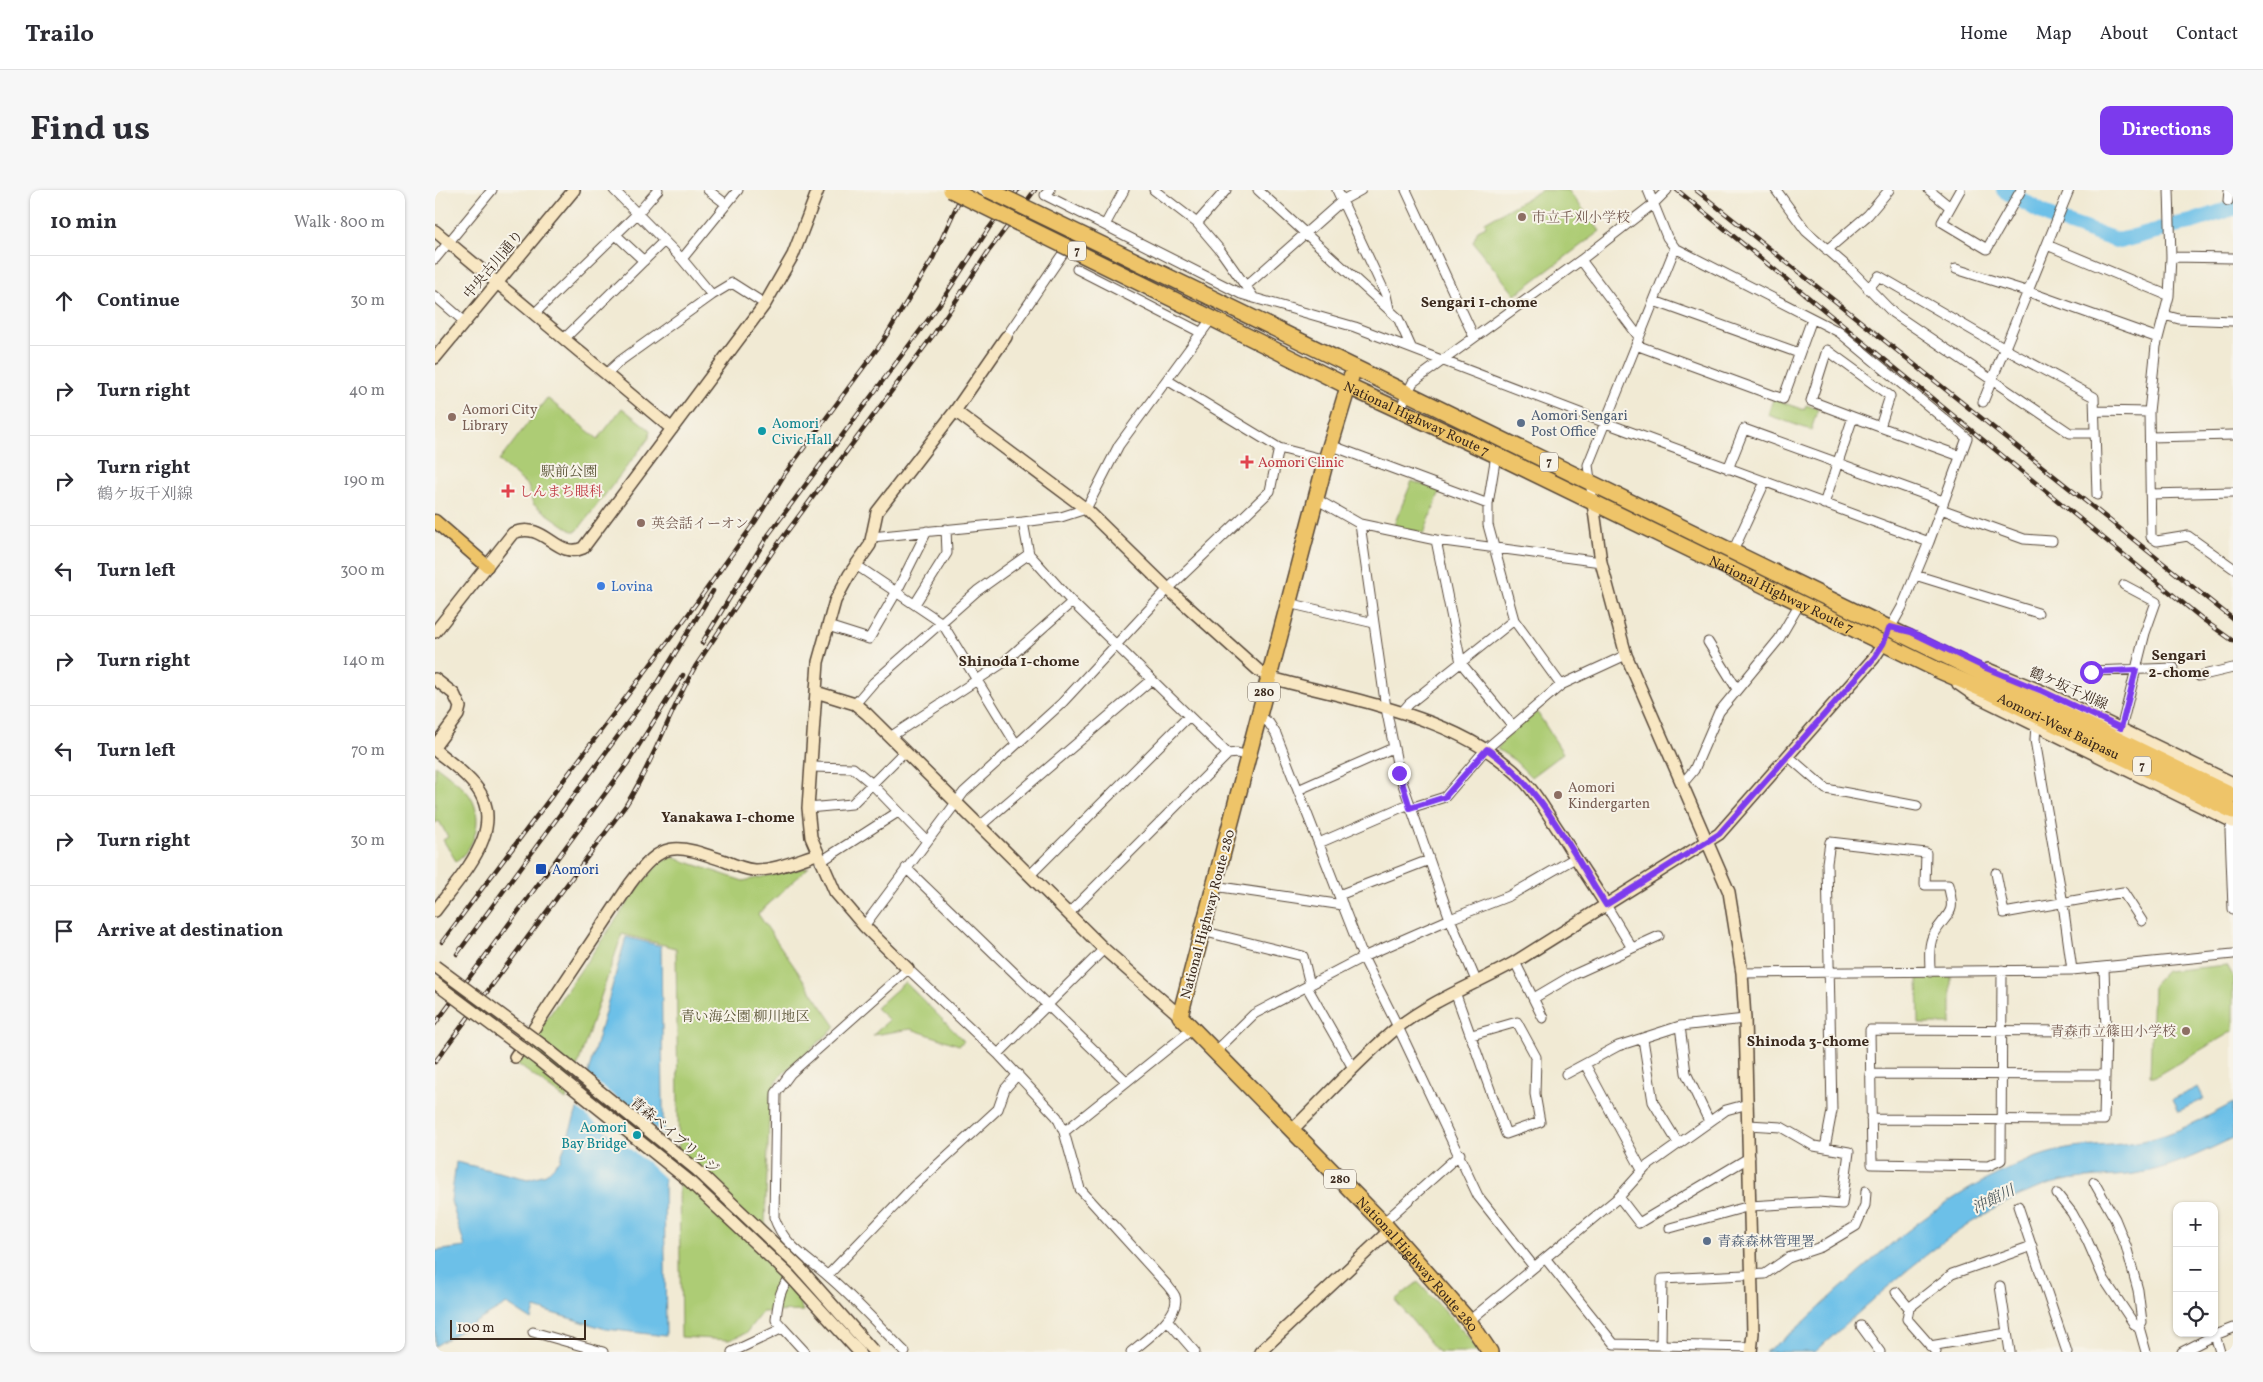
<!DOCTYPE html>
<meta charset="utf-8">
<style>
:root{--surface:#fff;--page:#f7f7f7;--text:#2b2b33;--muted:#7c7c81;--line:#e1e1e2;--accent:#7c3aed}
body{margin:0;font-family:Vollkorn,"Noto Serif JP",serif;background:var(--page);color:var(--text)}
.controls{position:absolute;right:15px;bottom:15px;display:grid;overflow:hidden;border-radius:10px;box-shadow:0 1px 4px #0004}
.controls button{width:45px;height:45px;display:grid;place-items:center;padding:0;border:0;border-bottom:1px solid var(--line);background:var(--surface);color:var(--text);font:25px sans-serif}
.scale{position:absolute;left:15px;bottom:12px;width:136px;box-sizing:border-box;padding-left:5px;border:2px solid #3b2a1e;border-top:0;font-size:14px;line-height:18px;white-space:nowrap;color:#3b2a1e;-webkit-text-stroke:4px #f7f3e8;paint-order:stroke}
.stop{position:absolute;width:15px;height:15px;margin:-11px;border:4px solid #7c3aed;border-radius:50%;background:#fff}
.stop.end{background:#7c3aed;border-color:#fff;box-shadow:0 1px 5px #0008}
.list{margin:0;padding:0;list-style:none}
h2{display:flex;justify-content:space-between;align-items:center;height:65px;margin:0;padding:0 20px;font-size:21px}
h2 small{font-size:16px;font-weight:400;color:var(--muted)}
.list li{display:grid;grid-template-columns:32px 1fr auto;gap:15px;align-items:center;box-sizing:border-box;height:90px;padding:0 20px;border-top:1px solid var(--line)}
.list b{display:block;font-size:19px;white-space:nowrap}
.list p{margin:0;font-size:16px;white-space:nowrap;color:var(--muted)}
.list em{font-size:16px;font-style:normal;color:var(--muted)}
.icon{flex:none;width:28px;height:28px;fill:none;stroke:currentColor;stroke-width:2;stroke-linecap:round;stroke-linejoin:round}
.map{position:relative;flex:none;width:1798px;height:1162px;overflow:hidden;border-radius:10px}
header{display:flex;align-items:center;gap:30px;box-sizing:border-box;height:70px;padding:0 25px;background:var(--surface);border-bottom:1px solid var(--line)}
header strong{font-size:24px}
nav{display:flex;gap:28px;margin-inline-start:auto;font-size:18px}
.intro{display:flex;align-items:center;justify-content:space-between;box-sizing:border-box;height:120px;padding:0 30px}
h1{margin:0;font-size:35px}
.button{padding:12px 22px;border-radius:10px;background:var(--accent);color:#fff;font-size:18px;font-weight:700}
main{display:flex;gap:30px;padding:0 30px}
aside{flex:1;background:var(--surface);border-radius:10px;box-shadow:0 1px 4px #0004}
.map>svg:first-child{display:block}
.green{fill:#adcc74;stroke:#747b49}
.water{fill:#6cc0e8;stroke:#547583}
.pier{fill:#f1ead4}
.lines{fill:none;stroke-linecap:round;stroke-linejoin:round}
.river{stroke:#6cc0e8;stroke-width:16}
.street-casing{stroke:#564739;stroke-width:11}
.secondary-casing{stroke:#564739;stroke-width:14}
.primary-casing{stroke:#564739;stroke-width:15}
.highway-casing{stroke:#564739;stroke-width:18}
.street{stroke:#fff;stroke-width:9}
.secondary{stroke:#f8e7c3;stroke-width:11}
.primary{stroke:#eec469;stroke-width:12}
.highway{stroke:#eec469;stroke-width:15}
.rail-casing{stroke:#3b2a1e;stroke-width:4.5}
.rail{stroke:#f7f3e8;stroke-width:2.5;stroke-dasharray:8;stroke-linecap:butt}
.secondary-bridge-casing{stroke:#564739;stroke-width:14;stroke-linecap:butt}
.highway-bridge-casing{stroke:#564739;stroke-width:18;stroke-linecap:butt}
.secondary-bridge{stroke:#f8e7c3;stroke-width:11}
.highway-bridge{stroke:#eec469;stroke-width:15}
.route{stroke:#7c3aed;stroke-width:6}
.education-dot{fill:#8d6e63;stroke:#f7f3e8;stroke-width:2}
.service-dot{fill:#5c6f8a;stroke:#f7f3e8;stroke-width:2}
.culture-dot{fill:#0f9aa8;stroke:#f7f3e8;stroke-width:2}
.health-dot{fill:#e0444e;stroke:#f7f3e8;stroke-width:2}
.shop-dot{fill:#3f7fe0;stroke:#f7f3e8;stroke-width:2}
.transit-dot{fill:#1a4fb4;stroke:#f7f3e8;stroke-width:2}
.labels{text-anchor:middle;stroke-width:4;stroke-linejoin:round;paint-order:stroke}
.shield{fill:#f7f3e8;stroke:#73665b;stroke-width:1}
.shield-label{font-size:12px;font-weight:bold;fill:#3b2a1e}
.education-label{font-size:14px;fill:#785e54;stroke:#f7f3e8;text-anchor:start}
.street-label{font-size:14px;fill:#3b2a1e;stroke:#f7f3e8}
.service-label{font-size:14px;fill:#4e5e75;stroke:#f7f3e8;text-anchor:start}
.culture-label{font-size:14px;fill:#0d838f;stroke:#f7f3e8;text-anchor:start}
.health-label{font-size:14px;fill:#be3a42;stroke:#f7f3e8;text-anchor:start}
.park-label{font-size:14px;fill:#585234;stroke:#f7f3e8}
.shop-label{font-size:14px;fill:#366cbe;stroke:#f7f3e8;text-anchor:start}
.transit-label{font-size:14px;fill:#164399;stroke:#f7f3e8;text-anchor:start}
.neighbourhood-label{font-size:15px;font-weight:bold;fill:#3b2a1e;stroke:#f7f3e8}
.water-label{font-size:15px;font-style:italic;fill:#4a575b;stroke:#f7f3e8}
</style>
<header>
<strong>Trailo</strong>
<nav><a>Home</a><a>Map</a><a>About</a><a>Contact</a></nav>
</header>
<div class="intro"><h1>Find us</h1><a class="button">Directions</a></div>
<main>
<aside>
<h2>10 min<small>Walk · 800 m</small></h2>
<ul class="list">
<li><svg class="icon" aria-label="ahead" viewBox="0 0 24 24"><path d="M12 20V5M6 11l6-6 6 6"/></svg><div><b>Continue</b></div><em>30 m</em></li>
<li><svg class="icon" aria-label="right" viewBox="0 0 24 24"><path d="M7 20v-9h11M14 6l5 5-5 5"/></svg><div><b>Turn right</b></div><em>40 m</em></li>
<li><svg class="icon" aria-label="right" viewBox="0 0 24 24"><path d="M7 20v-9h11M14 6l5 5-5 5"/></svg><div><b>Turn right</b><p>鶴ケ坂千刈線</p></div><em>190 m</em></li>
<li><svg class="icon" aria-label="left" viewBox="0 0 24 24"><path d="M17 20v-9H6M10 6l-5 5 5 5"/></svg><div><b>Turn left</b></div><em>300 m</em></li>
<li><svg class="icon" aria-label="right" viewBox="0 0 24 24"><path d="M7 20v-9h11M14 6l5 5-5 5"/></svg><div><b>Turn right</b></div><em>140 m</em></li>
<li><svg class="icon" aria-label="left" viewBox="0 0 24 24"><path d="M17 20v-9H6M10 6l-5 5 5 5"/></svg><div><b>Turn left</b></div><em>70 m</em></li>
<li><svg class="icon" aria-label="right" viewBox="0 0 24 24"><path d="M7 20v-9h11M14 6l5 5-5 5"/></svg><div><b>Turn right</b></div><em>30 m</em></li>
<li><svg class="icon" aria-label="arrive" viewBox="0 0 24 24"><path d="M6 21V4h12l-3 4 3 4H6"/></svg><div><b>Arrive at destination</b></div></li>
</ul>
</aside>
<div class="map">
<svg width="1798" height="1162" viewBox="0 0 1798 1162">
<rect width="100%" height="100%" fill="#f7f3e8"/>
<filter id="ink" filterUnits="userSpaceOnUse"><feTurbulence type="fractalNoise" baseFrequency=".02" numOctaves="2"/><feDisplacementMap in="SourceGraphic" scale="10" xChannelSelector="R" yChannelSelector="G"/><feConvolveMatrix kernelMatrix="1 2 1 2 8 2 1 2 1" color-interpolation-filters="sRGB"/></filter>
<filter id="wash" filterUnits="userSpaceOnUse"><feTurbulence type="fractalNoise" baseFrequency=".0096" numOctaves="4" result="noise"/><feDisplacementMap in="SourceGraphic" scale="20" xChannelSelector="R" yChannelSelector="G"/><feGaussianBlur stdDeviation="1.12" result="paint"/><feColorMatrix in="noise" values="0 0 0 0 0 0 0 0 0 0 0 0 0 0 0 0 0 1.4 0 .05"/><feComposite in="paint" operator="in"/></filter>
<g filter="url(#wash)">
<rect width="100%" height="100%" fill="#f1ead4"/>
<!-- green -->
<path class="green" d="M1107 0H1133L1165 41 1080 105 1038 52 1043 40 1051 36 1050 32Z
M112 208 163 249 187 218 215 240 214 248 142 341H137L98 314 93 296 64 271Z
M1338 209 1369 220 1371 215 1383 219 1376 240 1333 225Z
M977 291 1005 301 989 343 958 337Z
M1102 522 1128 563 1096 587 1079 570 1062 559 1071 547Z
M0 575C10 583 23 592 32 602 50 623 42 657 21 671L8 650 13 647 4 631 0 633Z
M237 667 308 691 374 677 323 724 401 837 344 887 335 905 330 1033 368 1121 327 1122 311 1143 294 1150 246 1147 241 758 187 744 131 910 81 873 203 698 225 672Z
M1792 775 1798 786V841L1721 886H1715L1718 795 1731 781Z
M1516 786V834H1484L1483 787Z
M470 792 529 851 524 855 476 839 438 845 454 830 441 818Z
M983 1092 1047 1162H1003L960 1110Z"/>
<!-- water -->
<path class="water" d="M191 747 226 756 231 1146 171 1139 100 1118 97 1130 72 1114 0 1156V1061L30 1057 16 1011 21 972 93 989 111 984 125 970 146 908Z
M1763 897 1769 909 1744 921 1738 909Z
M1798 913V948C1766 963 1735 979 1699 984 1671 988 1643 986 1616 994 1531 1019 1445 1104 1380 1162H1330C1358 1145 1383 1118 1408 1096 1451 1057 1498 1017 1551 990 1577 977 1603 964 1632 959 1657 955 1683 956 1707 951 1739 945 1770 928 1798 913Z"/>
<!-- pier -->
<path class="pier" d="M150 883 230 946V989L212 972 140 917Z"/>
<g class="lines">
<!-- river -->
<path class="river" d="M1569 0 1577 5
M1586 10 1617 28
M1629 32 1684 51 1728 39
M1740 35 1756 32 1798 18"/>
</g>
</g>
<g filter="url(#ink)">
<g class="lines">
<!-- street casing -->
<g class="street-casing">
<path id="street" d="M179 0 247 69 277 105
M273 0 291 14
M615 0 610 5 806 104 819 108
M719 0 762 33 785 60 819 108 920 137 1171 233 1494 352
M823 0 963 128 976 157
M902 0 951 105 954 119
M971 0 1039 147
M1341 0 1371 41 1416 80 1458 123 1635 243H1659
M1494 0 1515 17
M1525 0 1507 32 1552 59 1586 0
M1734 0 1736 67 1734 106 1721 156 1714 222 1716 347 1722 351 1753 346 1798 378
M1793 11 1794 0
M762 33 791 0
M670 35 689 0
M181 45 209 71
M1612 55 1734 106
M1240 58 1404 142 1532 248 1494 352 1467 417 1453 442
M1392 60 1433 25 1454 0
M1736 67 1798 68
M0 69 57 0
M247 69 303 0
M1146 70 1204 147
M642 79 767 143
M1521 79 1594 102 1723 148
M811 96 908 10 926 0
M1433 99 1444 86 1570 159 1659 207 1662 305
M0 106 30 132
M1219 111 1364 163
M99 124 202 24 223 0
M1729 125 1744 129 1798 131
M571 147 633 56
M129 149 229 51
M1201 155 1348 209 1377 129
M171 184 185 171 277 105 297 93 330 114
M732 190 844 258 891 270
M1548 212 1634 0
M964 221 978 192 1146 70 1218 14 1232 0
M1660 221 1714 222
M1445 237 1525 266
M1715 247 1798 245
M895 255 1053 314
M1061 265 1053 314V335L1079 430 1126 495
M1293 279 1309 239 1508 311
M1715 304 1798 302
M881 309 925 334 1001 350 1166 372
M1158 313 1153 275 1240 58 1232 47 1213 0
M1389 314 1418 227 1376 211 1392 160 1455 206 1445 237 1418 227
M1506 319 1589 349 1617 351
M588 332 594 364 637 412 793 564
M925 334 951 518 964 583 1015 729 1042 793
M437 347 588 332 626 327 651 319 684 255 777 128
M1001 350 1026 473 1078 536
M1298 361 1330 292
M421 375 507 433 581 554
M1480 385 1603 423
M853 413 939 433
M480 414 512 363 511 339
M393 436 434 449 462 401 492 341
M1273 452 1302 499
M1656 481 1739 478
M1764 486 1798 478
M420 514 439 492 542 401 594 364
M967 522 974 514 1079 430
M824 525 834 533 841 544 928 767 963 837 1043 1006 1099 1077
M1601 535 1600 550 1628 714 1637 780
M1686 539 1710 443 1721 412 1689 395
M455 547 568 473 637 412
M1353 566 1391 599 1482 616
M376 577 418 578 436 593 492 651
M1248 593 1259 580 1284 522 1344 449 1365 413
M863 600 958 558
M373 618 417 614 470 561
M975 618 1010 607 1051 559 1126 495 1191 465
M1798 632 1795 640 1798 719
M545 636 716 490
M884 653 974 614
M385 672 463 622
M471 678 691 891
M1561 683 1569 723 1688 702 1707 731
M595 685 754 526
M779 696 908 715
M904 705 994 670
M1171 715 1197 758
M633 724 793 564 802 563 814 566
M429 736 529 602 627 513 733 399 835 301 844 258
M767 741 868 766 875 795
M1080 772 1108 828
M1567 780 1566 970 1553 976 1437 974 1435 840 1671 841
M1307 783 1637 780 1798 764
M872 797 918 878
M1020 802 1071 944 1105 932 1100 904 1101 867 1082 832 1037 845
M1099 808 1138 785 1224 746
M1245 836 1251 883 1274 931
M1208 849 1218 912 1243 953
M779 863 819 824 928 767 1015 729 1074 706 1140 668
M563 864 669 759
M1150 874 1207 980
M1131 884 1183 856 1245 836 1310 829
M1435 884 1670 885
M1436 929 1669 930 1671 841 1669 777
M629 942 756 840
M1390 958 1397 921 1392 673 1395 652 1491 663 1490 695H1513C1522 728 1512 720 1498 746 1493 756 1495 770 1495 782
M1659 992 1680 1029 1691 1056 1703 1100 1707 1132 1704 1137 1711 1162
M1622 1004 1637 1023 1652 1050 1669 1089 1699 1134 1704 1137
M1184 1007 1204 1033 1315 967
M1583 1016 1632 1162
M948 1033 1025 964
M1235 1038 1315 1016 1383 1012 1407 1014 1414 962 1379 956 1346 937 1314 935
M1110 1068 1179 1154 1317 1157
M393 1085 476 999 563 919 570 899 583 884
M1565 1096 1575 1162
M1461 1102 1474 1118
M733 1131 760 1162
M1034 1131 1184 1007 1211 977 1291 920 1313 914
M1426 1136 1445 1162
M348 1138 370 1162
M98 1142 168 1162
M1780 1145 1785 1162
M1226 1155 1227 1089 1330 1084 1353 1068 1386 1057 1421 1036 1430 1015 1431 1001
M1495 1156 1572 1143
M297 1162 348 1138 341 1130C344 1098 347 1096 368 1073
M470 1162C445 1137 420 1109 393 1086 371 1067 349 1056 339 1027L341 903 355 884 473 779 563 864 622 927 629 942 645 999 733 1096C735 1099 738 1102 740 1106 747 1125 709 1151 696 1162
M1501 1162 1472 1129 1474 1118 1517 1084 1597 1056
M1747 1162 1780 1145 1798 1138"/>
</g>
<!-- secondary casing -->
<g class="secondary-casing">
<path id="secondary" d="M0 41 237 239
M0 168 139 0
M520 221 651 319 733 399 823 480 833 487C917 511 1027 525 1089 591 1104 607 1114 627 1126 644 1140 668 1156 691 1171 715
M1158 313 1166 372 1191 465 1294 702 1307 783 1310 829 1318 1143 1316 1162
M0 442 78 343C110 330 121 370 148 358L330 114 358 65 383 0
M1553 479 1607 501 1798 593
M0 489 19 504 25 517 23 525 0 556
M1523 494 1539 505 1798 632
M381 502 420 514 432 524 669 759 745 826
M0 560C12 570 25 579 35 590 79 634 27 684 0 721
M473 779 429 736 400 702 376 647 373 618 383 472 400 411 414 385 435 355 442 322 520 221 571 147
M80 867 195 694C228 649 240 654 290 671 299 675 309 679 319 680 339 681 363 670 382 664
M857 940C892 906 925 868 963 837 999 809 1041 794 1080 772L1284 644 1439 468 1448 454
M825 1162 955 1040"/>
</g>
<!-- primary casing -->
<g class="primary-casing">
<path id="primary" d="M0 331 52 376"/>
</g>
<!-- highway casing -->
<g class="highway-casing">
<g id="highway">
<path d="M773 106 1798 606"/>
<path id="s1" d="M766 123 912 196 1061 265 1505 481 1554 502 1798 621"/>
<path id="s2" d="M916 187 891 270 745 826 948 1033 1034 1131 1055 1162"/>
</g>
</g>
<!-- street -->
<use href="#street" class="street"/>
<!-- secondary -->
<use href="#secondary" class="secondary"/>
<!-- primary -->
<use href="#primary" class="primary"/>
<!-- highway -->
<use href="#highway" class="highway"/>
<!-- rail casing -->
<g class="rail-casing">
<path id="rail" d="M1242 0 1770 431 1798 451
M1261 0 1798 429
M267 453 334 344 504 115 554 38 583 0
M7 752 252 426 320 332 349 285 448 151 498 68 529 0
M22 764 222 493 278 401
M0 834 192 574 248 485
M0 872 191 615C219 571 235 521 260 477L340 358 499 144 553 62 600 0"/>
</g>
<!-- rail -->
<use href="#rail" class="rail"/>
<!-- secondary-bridge casing -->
<g class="secondary-bridge-casing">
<path id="secondary-bridge" d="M0 776 110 857 262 980 364 1077 439 1162
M0 793 102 869 253 990 354 1085 424 1162"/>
</g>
<!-- highway-bridge casing -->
<g class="highway-bridge-casing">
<path id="highway-bridge" d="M516 0 766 123
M554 0 773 106"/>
</g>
<!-- secondary-bridge -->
<use href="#secondary-bridge" class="secondary-bridge"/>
<!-- highway-bridge -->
<use href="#highway-bridge" class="highway-bridge"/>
</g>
</g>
<g class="lines" filter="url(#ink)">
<!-- route -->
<path class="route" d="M964 583 975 618 1010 607 1052 559C1106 596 1136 661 1171 715L1284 644 1439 468 1448 454 1455 437 1476 442 1551 478 1607 501 1686 538 1701 480 1656 482"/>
</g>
<!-- markers -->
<g class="education-dot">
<circle cx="1087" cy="27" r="5"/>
<circle cx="17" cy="227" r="5"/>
<circle cx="206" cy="333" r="5"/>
<circle cx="1123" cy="605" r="5"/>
<circle cx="1751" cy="841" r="5"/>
</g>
<g class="service-dot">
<circle cx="1086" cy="233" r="5"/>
<circle cx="1272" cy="1051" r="5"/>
</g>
<g class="culture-dot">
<circle cx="327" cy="241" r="5"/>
<circle cx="202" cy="945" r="5"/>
</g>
<g class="health-dot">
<path d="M809.5 264.5h5v5h5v5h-5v5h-5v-5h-5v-5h5z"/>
<path d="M70.5 293.5h5v5h5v5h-5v5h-5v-5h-5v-5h5z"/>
</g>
<circle class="shop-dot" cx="166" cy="396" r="5"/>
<rect class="transit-dot" x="100" y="673" width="12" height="12" rx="2.5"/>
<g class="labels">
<!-- shield labels -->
<g class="shield">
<rect x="633" y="51.5" width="18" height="19" rx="4"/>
<rect x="1105" y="262.5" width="18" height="19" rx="4"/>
<rect x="813" y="492.5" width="32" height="19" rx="4"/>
<rect x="1698" y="566.5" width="18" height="19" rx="4"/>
<rect x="889" y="979.5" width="32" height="19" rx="4"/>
</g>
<g class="shield-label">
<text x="642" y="65">7</text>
<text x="1114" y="276">7</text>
<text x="829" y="506">280</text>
<text x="1707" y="580">7</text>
<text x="905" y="993">280</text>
</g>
<!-- education labels -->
<g class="education-label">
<text x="1097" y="32">市立千刈小学校</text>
<text x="27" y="224">Aomori City<tspan x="27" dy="16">Library</tspan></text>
<text x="216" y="338">英会話イーオン</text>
<text x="1133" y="602">Aomori<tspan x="1133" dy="16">Kindergarten</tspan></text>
<text x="1741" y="846" text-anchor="end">青森市立篠田小学校</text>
</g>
<!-- street labels -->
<g class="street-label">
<text transform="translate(58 74) rotate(-50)" y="5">中央古川通り</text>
<text dy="5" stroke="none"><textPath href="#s1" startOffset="240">National Highway Route 7</textPath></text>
<text dy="5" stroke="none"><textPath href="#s1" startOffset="645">National Highway Route 7</textPath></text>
<text transform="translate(1634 498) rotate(24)" y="5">鶴ケ坂千刈線</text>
<text dy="5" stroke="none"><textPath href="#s1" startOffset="952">Aomori-West Baipasu</textPath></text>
<text transform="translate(772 724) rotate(-75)" y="5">National Highway Route 280</text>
<text transform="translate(240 945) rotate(40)" y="5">青森ベイブリッジ</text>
<text dy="5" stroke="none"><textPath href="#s2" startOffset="1005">National Highway Route 280</textPath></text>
</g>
<!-- service labels -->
<g class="service-label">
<text x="1096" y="230">Aomori Sengari<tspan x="1096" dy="16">Post Office</tspan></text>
<text x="1282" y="1056">青森森林管理署</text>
</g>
<!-- culture labels -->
<g class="culture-label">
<text x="337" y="238">Aomori<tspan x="337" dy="16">Civic Hall</tspan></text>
<text x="192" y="942" text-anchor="end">Aomori<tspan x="192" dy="16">Bay Bridge</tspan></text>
</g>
<!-- health labels -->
<g class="health-label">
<text x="823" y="277">Aomori Clinic</text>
<text x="84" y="306">しんまち眼科</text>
</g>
<!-- park labels -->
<g class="park-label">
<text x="134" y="286">駅前公園</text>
<text x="310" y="831">青い海公園 柳川地区</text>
</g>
<!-- shop labels -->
<g class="shop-label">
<text x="176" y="401">Lovina</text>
</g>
<!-- transit labels -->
<g class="transit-label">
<text x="117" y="684">Aomori</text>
</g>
<!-- neighbourhood labels -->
<g class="neighbourhood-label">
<text x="1044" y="117">Sengari 1-chome</text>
<text x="1744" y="470">Sengari<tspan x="1744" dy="17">2-chome</tspan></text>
<text x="584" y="476">Shinoda 1-chome</text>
<text x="293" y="632">Yanakawa 1-chome</text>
<text x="1373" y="856">Shinoda 3-chome</text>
</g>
<!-- water labels -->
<g class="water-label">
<text transform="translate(1558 1009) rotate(-26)" y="5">沖館川</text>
</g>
</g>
</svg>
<div class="controls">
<button>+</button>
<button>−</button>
<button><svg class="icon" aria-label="locate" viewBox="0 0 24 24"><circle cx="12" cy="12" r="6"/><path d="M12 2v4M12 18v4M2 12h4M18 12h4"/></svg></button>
</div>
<div class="scale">100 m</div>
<div class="stop" style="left:1656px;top:482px"></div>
<div class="stop end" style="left:964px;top:583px"></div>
</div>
</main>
